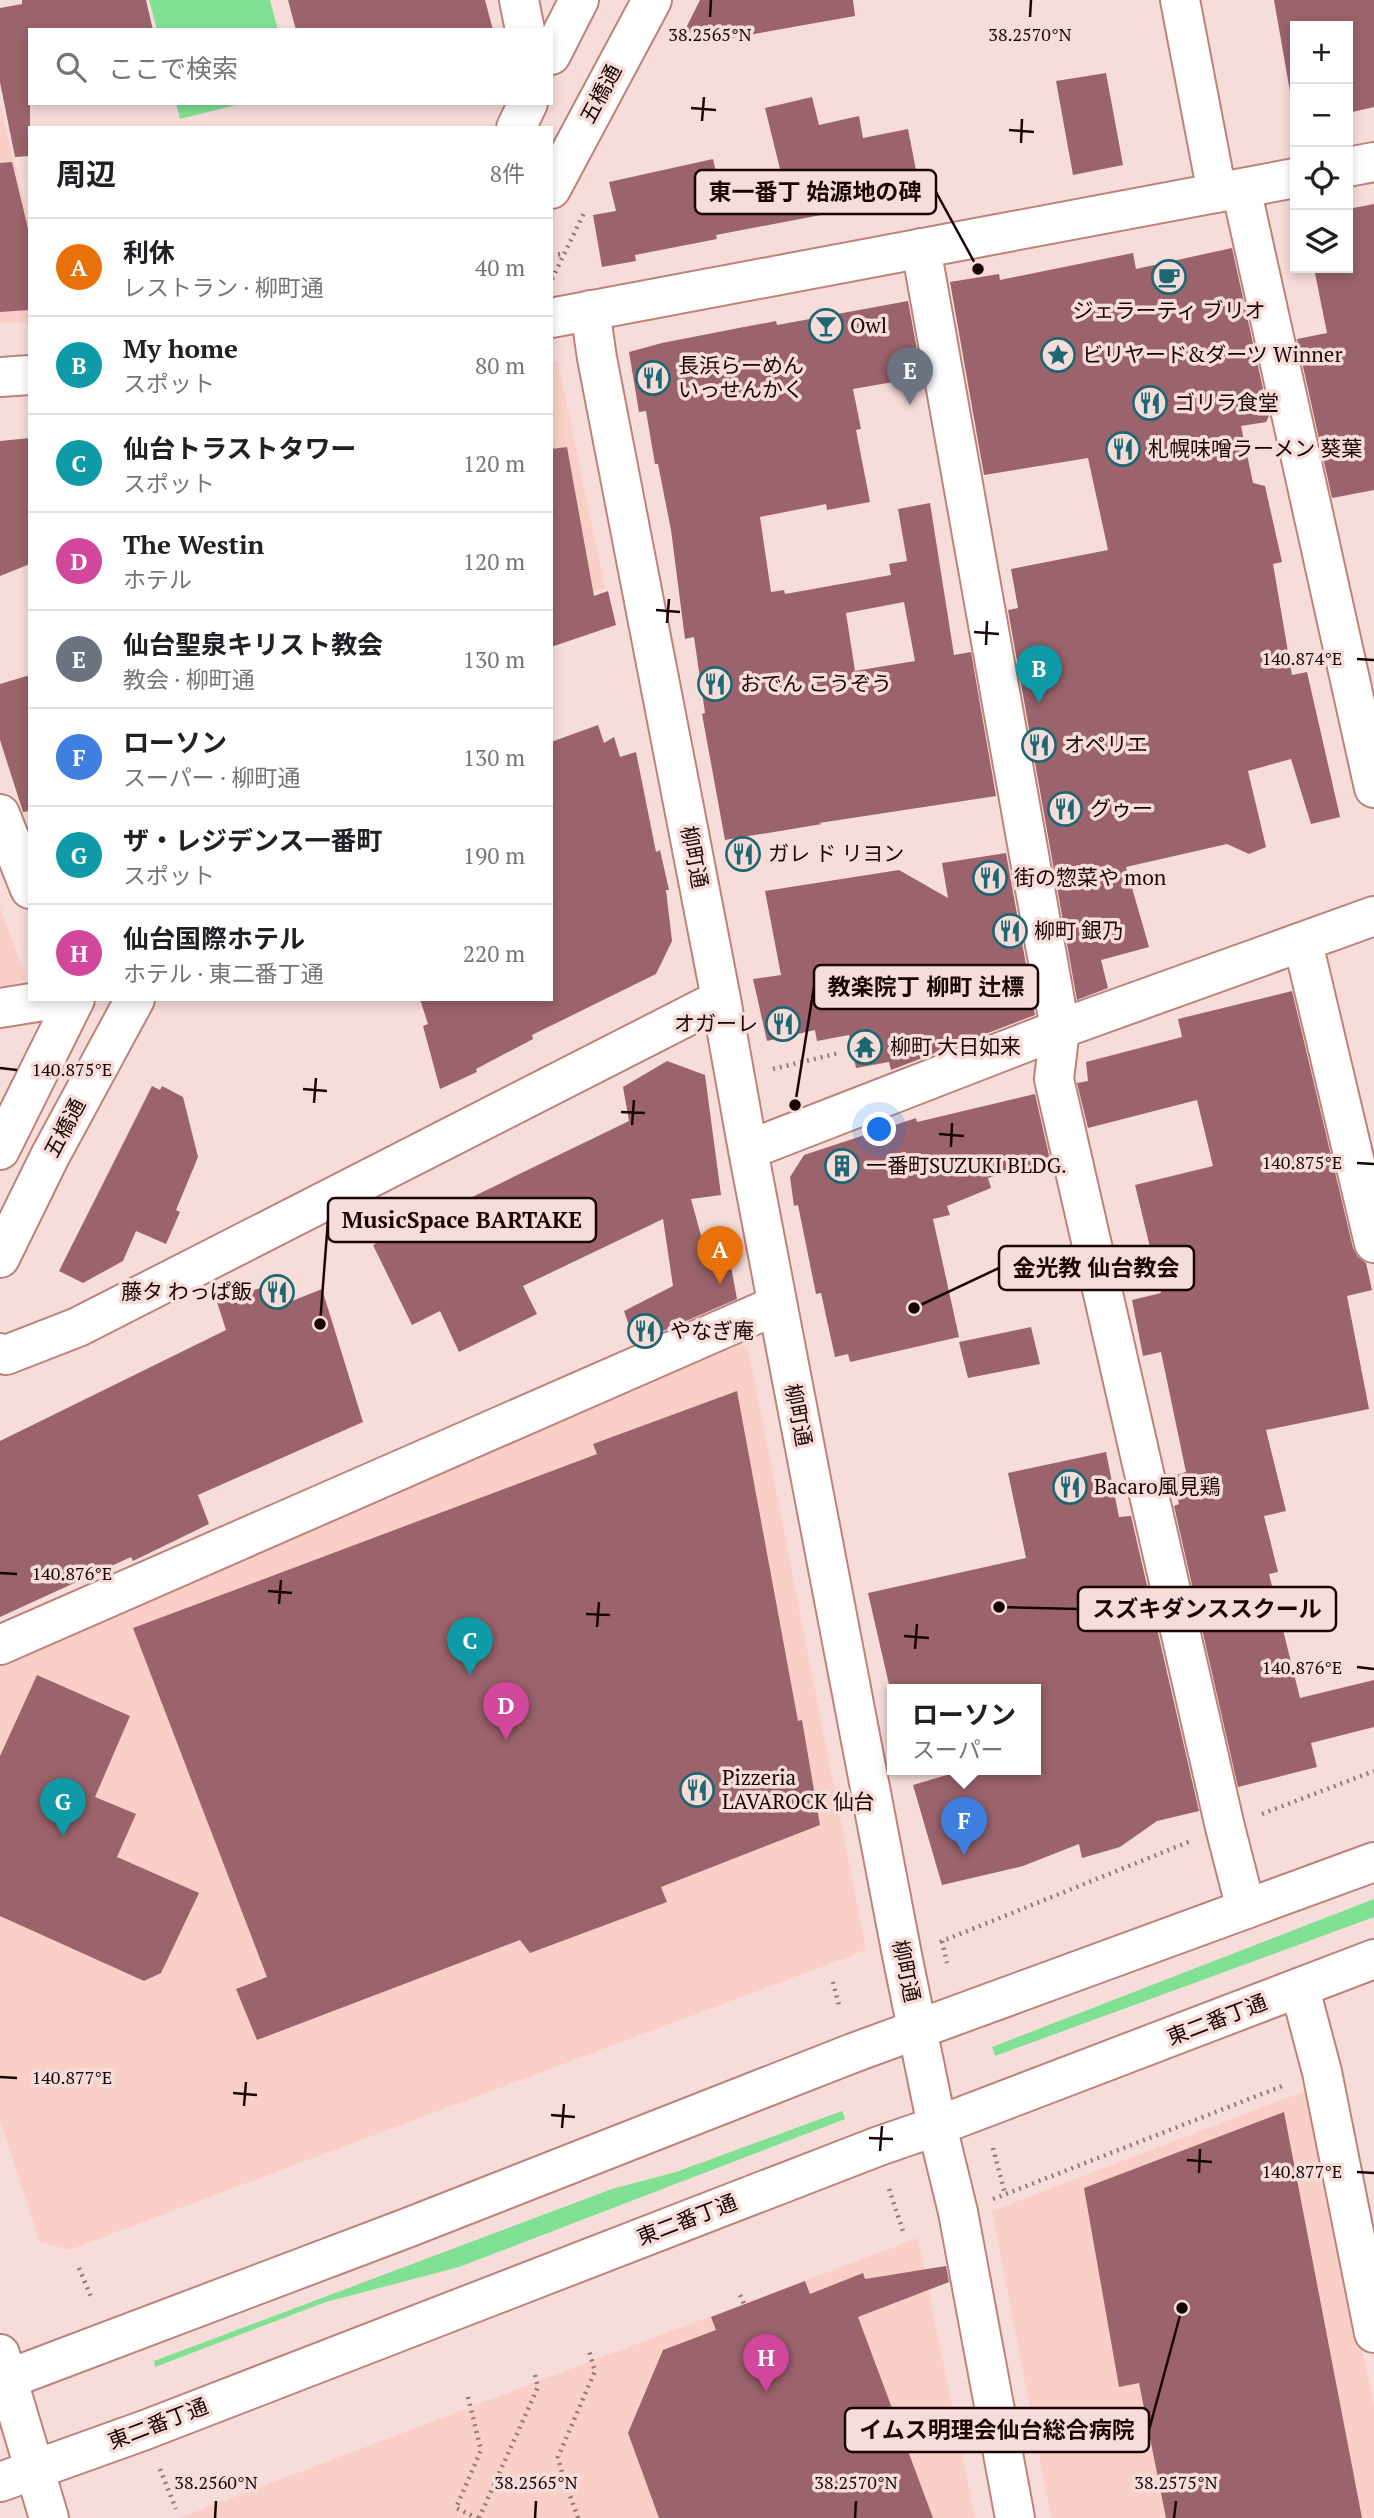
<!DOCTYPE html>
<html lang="ja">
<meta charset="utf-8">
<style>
:root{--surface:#fff;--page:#f6f6f6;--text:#202124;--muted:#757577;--line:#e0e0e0;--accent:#1d6772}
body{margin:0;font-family:"PT Serif","Noto Sans JP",serif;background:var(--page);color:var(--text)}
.controls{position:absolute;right:21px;top:21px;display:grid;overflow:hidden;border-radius:0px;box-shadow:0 4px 10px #0003}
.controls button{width:63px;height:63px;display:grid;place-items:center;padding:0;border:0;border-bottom:2px solid var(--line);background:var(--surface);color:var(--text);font:35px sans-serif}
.you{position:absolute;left:880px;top:1130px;width:24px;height:24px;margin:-18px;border:5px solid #fff;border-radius:50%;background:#1a73e8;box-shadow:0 0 0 10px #1a73e833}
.badge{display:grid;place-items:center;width:46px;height:46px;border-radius:50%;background:var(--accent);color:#fff;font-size:23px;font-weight:700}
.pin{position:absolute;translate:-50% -58px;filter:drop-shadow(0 2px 4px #0008)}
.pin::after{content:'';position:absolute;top:37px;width:24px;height:21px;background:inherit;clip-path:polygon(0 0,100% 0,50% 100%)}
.popup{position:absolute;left:887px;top:1684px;width:154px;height:91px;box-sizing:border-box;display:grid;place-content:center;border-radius:0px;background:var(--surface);filter:drop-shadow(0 2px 5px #0005);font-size:23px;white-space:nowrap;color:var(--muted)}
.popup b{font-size:26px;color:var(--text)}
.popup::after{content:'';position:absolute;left:50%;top:100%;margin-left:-14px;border:14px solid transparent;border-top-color:var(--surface)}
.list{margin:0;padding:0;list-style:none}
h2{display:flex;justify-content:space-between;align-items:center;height:91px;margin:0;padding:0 28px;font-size:30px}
h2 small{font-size:23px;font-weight:400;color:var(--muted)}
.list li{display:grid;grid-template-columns:46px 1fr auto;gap:21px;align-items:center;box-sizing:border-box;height:98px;padding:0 28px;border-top:2px solid var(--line)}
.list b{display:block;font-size:26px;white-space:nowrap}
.list p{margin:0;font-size:23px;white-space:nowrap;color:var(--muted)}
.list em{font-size:23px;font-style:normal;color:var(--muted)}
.icon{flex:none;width:38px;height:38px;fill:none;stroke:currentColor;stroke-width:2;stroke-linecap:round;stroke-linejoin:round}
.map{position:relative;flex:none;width:1374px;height:2518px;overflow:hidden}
.search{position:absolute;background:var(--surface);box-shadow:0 4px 10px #0003;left:28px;top:28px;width:525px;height:77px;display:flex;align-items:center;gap:18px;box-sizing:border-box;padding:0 24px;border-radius:0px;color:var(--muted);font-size:26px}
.panel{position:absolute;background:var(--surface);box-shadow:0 4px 10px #0003;left:28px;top:126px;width:525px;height:875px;border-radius:0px}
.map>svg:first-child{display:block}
.built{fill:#facfc7}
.green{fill:#80e094}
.building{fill:#9b636c;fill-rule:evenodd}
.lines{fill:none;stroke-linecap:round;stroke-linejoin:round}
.minor-casing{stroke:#bd837a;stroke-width:42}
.highway-casing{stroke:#bd837a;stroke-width:42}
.path{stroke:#917a77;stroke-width:4.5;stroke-dasharray:2 5;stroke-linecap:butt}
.minor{stroke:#fff;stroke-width:38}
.highway{stroke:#fff;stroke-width:38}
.ticks{fill:none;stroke:#190604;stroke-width:2.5}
.labels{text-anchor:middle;stroke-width:7;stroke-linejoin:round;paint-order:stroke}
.street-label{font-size:21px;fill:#190604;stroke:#f7ddd9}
.poi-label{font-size:21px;fill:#190604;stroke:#f7ddd9;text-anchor:start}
.ticks-label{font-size:18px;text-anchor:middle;fill:#190604;stroke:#f7ddd9;stroke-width:7;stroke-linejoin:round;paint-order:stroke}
.leader{fill:none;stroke:#190604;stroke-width:2.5}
.callout-dot{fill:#190604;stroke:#f7ddd9;stroke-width:2.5}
.callout{fill:#f7ddd9;stroke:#190604;stroke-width:2.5}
.callout-label{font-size:23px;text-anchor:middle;font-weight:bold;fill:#190604}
</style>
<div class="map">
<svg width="1374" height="2518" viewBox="0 0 1374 2518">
<rect width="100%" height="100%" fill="#f7ddd9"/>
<!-- built -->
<path class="built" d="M0 105 30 226V322L0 323Z
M558 361 605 588 551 606V363Z
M0 907 26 978 0 991Z
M734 1335 749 1352 866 1950 69 2250 40 2242 0 2121V1658Z
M1307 2090 1374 2405V2518H1051L992 2211Z
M918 2238 975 2518H179L594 2360Z"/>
<!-- green -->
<path class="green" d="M149 0H270L278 30H157Z
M176 103H244L180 119Z
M1374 1899V1917L995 2056 992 2047Z
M842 2111 845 2119 459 2267 326 2302 155 2367 154 2361 612 2189 676 2172Z"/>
<!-- building -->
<path class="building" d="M22 0H146L153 30H30V156L15 157 0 82V8L22 4Z
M288 0H485L493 30H296Z
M700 0H853L855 16 709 42 685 30Z
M1274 0H1374V107L1348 113V26H1295V120Z
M1106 73 1123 165 1073 175 1056 81Z
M812 97 819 125 859 116 863 138 908 129 921 196 716 235 717 239 635 255 636 261 602 267 593 215 616 211 609 182 713 159 719 185 781 173 765 108Z
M12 162 30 237V310L0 312V163Z
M1374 204V490L1332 498 1297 339 1327 333 1314 268H1348V209Z
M1232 248 1269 416 1266 422 1241 426 1253 483 1265 486 1282 562 1273 564 1292 675 1307 672 1340 817 1311 824 1291 759 1248 771 1266 847 1249 854 1227 844 1126 867 1149 947 1101 960 1108 988 1077 1000 1008 610 1018 608 1011 569 1108 550 1088 458 984 475 950 282 999 274 1000 280 1133 253 1136 269Z
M908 301 922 377 853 389 861 429 856 430 870 502 827 510 826 504 760 517 771 592 784 590 785 594 891 575 889 564 907 561 898 509 930 503 954 655 971 652 996 796 819 823 822 824 725 840 702 714 705 713 694 637 685 639 671 530 658 464H655L646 411 639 412 629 352 662 343 744 327 776 321 777 325ZM904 602 915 661 855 671 846 613Z
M30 438V564L0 576V441Z
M567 447 594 596 608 591 616 625 551 647V449Z
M30 675V811L23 812 0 740V684Z
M598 725 604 743 614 737 620 757 636 752 656 852 660 850 669 890H666L672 941 656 974 532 1035 533 1039 476 1069 477 1072 440 1089 423 1026 428 1024 420 999H551V742Z
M1006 853 1035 1015 891 1070 889 1062 856 1068 849 1035 817 1041 815 1030 767 1041 753 979 781 975 765 891 899 870 948 898 942 863Z
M1292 991 1353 1248 1358 1257 1366 1263 1372 1290 1347 1296 1369 1409 1266 1430 1286 1511 1264 1516 1278 1572 1269 1574 1300 1698 1374 1680V1727L1311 1743 1317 1767 1238 1787 1174 1506 1179 1504 1173 1476 1186 1472 1161 1352 1143 1356 1132 1300 1161 1293 1135 1185 1213 1166 1197 1100 1088 1128 1077 1083 1088 1081 1086 1062 1182 1037 1178 1019Z
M667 1061 705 1075 721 1195 691 1199 709 1265 730 1261 737 1299 635 1343 624 1311 673 1286 663 1219 523 1286 537 1314 459 1352 440 1311 412 1325 373 1245 629 1121 623 1087Z
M152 1086 160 1090 162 1086 183 1097 198 1157 176 1210 180 1212 166 1244 136 1231 123 1261 83 1283 59 1271Z
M1035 1094 1050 1160 988 1178 991 1188 947 1206 950 1215 933 1219 959 1337 850 1362 848 1354 835 1357 821 1293 816 1294 798 1205 794 1206 790 1177 804 1155 916 1118 917 1122Z
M285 1280 292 1301 322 1289 363 1422 198 1495 209 1524 133 1561 131 1557 0 1617V1441L226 1330 217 1302Z
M1031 1327 1040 1364 968 1378 959 1342Z
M737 1391 798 1721 802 1720 820 1825 661 1887 667 1902 530 1953 520 1940 257 2040 236 1989 267 1977 133 1628 597 1454 593 1444Z
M1106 1452 1119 1517 1131 1516 1199 1811 1157 1821 1120 1847 1082 1858 1079 1844 1023 1866 942 1885 913 1785 967 1769H1036V1689H890L868 1593 1026 1558 1008 1473Z
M37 1675 130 1716 95 1797 136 1814 117 1857 199 1893 161 1973 144 1981 0 1916V1756Z
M1284 2112 1362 2518H1166L1139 2383 1119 2387 1084 2188Z
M946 2266 949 2282 858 2317 933 2518H659L628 2433 663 2350 716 2330 711 2317 805 2281 810 2294 863 2273 865 2279Z"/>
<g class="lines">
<!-- minor casing -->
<g class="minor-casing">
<path id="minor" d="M519 0 525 30
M1180 0 1217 193
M551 55 579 0
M516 128 528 103
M1348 167 1374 162
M1241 188 1374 788
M551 189 652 0
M921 248 1060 1029 1054 1079 1225 1827 1246 1909
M590 310 597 358 721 999 748 1150 902 1955 937 2126 958 2212 1015 2518
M551 318 1295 178
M0 377 30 375
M0 814 30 889
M1303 943 1374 1243
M0 1008 56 999
M0 1150 75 999
M748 1150 1060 1029 1374 916
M0 1258 50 1156 135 999
M0 1353 6 1355 78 1327 721 999
M0 1645 777 1305
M1300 1989 1322 2072 1374 2333
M0 2354 49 2518"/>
</g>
<!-- highway casing -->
<g class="highway-casing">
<path id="highway" d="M0 2382 407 2228 853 2053 1374 1862
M0 2482 145 2430 879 2146 937 2126 1374 1959"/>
</g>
<!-- path -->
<path class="path" d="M551 255 563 254
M552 279 585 211
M773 1069 839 1053
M1262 1814 1374 1771
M942 1941 947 1963
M940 1942 1191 1841
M833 1982 840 2009
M993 2148 1005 2194
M889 2189 904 2234
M993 2199 1285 2085
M79 2268 91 2297
M740 2295 744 2304
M468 2397 481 2450 456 2508 477 2518
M160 2469 176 2509
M479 2518 538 2387 534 2371
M578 2518 562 2473 558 2457 595 2371 589 2351"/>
<!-- minor -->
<use href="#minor" class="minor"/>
<!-- highway -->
<use href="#highway" class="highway"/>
</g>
<!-- ticks -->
<path class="ticks" d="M710 17 711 0M1030 17 1031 0M691 108 716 110M702 121 704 97M1009 130 1034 132M1021 143 1022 119M656 610 680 612M667 623 669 599M974 632 999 634M986 645 987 621M1357 659 1374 660M0 1068 17 1070M303 1089 327 1091M314 1103 316 1078M621 1112 645 1113M632 1125 634 1100M939 1134 964 1136M951 1147 952 1123M1357 1163 1374 1164M0 1573 17 1574M268 1591 292 1593M279 1604 281 1580M586 1614 610 1615M597 1627 599 1602M904 1636 929 1638M915 1649 917 1624M1357 1667 1374 1669M0 2077 17 2078M233 2093 257 2095M244 2106 246 2082M551 2115 575 2117M562 2128 564 2104M869 2138 893 2139M880 2151 882 2126M1187 2160 1212 2162M1357 2172 1374 2173M1199 2173 1200 2149M215 2518 216 2501M535 2518 536 2501M855 2518 856 2501M1174 2518 1176 2501"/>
<!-- icons -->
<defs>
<g id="cafe-ring" transform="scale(1.75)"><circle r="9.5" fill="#f7ddd9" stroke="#1d6772" stroke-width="1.5"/><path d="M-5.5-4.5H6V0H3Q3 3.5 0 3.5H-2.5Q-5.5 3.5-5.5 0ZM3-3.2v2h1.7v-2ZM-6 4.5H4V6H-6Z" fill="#1d6772"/></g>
<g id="bar-ring" transform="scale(1.75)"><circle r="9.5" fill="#f7ddd9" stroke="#1d6772" stroke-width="1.5"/><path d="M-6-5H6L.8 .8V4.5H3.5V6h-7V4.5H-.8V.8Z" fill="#1d6772"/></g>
<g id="sight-ring" transform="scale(1.75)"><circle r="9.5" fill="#f7ddd9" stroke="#1d6772" stroke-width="1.5"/><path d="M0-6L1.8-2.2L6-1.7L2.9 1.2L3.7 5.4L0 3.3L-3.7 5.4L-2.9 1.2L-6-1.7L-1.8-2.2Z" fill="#1d6772"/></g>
<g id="restaurant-ring" transform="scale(1.75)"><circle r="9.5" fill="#f7ddd9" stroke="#1d6772" stroke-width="1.5"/><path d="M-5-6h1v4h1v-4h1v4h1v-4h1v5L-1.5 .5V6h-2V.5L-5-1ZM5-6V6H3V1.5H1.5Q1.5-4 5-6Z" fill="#1d6772"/></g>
<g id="temple-ring" transform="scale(1.75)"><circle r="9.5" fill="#f7ddd9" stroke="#1d6772" stroke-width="1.5"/><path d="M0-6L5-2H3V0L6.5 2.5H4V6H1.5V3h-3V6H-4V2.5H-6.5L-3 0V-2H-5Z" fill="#1d6772"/></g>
<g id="building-ring" transform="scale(1.75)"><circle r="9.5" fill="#f7ddd9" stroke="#1d6772" stroke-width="1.5"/><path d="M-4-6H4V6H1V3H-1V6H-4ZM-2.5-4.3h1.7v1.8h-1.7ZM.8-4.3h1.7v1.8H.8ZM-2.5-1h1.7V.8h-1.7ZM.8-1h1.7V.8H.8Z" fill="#1d6772"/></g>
</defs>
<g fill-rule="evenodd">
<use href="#cafe-ring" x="1169" y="277"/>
<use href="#bar-ring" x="826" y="326"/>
<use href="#sight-ring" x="1058" y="355"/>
<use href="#restaurant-ring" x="653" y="378"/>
<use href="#restaurant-ring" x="1150" y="403"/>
<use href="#restaurant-ring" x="1123" y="449"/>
<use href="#restaurant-ring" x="715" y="684"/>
<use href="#restaurant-ring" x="1039" y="745"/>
<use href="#restaurant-ring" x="1065" y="809"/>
<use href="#restaurant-ring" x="743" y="854"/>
<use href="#restaurant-ring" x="990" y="878"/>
<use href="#restaurant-ring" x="1010" y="931"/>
<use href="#restaurant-ring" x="783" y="1024"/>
<use href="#temple-ring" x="865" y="1047"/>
<use href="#building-ring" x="842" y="1166"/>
<use href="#restaurant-ring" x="277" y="1292"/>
<use href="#restaurant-ring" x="645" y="1331"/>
<use href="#restaurant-ring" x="1070" y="1487"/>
<use href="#restaurant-ring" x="697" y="1790"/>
</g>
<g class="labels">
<!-- street labels -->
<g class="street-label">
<text transform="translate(601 94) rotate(-62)" y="7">五橋通</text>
<text transform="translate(694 857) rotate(79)" y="7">柳町通</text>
<text transform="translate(65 1128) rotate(-62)" y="7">五橋通</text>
<text transform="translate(798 1415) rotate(79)" y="7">柳町通</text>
<text transform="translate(906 1971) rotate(78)" y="7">柳町通</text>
<text transform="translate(1217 2020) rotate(-21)" y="7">東二番丁通</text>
<text transform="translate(687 2220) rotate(-21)" y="7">東二番丁通</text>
<text transform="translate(158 2424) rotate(-21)" y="7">東二番丁通</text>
</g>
<!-- poi labels -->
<g class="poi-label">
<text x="1169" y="318" text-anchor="middle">ジェラーティ ブリオ</text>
<text x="850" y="333">Owl</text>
<text x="1082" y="362">ビリヤード&amp;ダーツ Winner</text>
<text x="678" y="373">長浜らーめん<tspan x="678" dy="24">いっせんかく</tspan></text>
<text x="1174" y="410">ゴリラ食堂</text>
<text x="1148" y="456">札幌味噌ラーメン 葵葉</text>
<text x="740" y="691">おでん こうぞう</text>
<text x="1064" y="752">オペリエ</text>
<text x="1090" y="816">グゥー</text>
<text x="768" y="861">ガレ ド リヨン</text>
<text x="1014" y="885">街の惣菜や mon</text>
<text x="1034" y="938">柳町 銀乃</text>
<text x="758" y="1031" text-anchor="end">オガーレ</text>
<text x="890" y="1054">柳町 大日如来</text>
<text x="866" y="1173">一番町SUZUKI BLDG.</text>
<text x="252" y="1299" text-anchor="end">藤タ わっぱ飯</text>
<text x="670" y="1338">やなぎ庵</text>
<text x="1094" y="1494">Bacaro風見鶏</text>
<text x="722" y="1785">Pizzeria<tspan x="722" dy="24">LAVAROCK 仙台</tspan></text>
</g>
</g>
<g class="ticks-label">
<text x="710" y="41">38.2565°N</text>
<text x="1030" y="41">38.2570°N</text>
<text x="1302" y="665">140.874°E</text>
<text x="72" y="1076">140.875°E</text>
<text x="1302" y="1169">140.875°E</text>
<text x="72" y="1580">140.876°E</text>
<text x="1302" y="1674">140.876°E</text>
<text x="72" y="2084">140.877°E</text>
<text x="1302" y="2178">140.877°E</text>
<text x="216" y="2489">38.2560°N</text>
<text x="536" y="2489">38.2565°N</text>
<text x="856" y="2489">38.2570°N</text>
<text x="1176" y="2489">38.2575°N</text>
</g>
<!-- callouts -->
<path class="leader" d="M978 269L936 192M795 1105L814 987M320 1324L328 1220M914 1308L999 1268M999 1607L1078 1609M1182 2308L1149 2430"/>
<g class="callout-dot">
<circle cx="978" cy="269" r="7"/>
<circle cx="795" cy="1105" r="7"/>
<circle cx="320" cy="1324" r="7"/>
<circle cx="914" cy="1308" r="7"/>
<circle cx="999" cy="1607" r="7"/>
<circle cx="1182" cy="2308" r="7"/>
</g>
<g class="callout">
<rect x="695" y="170" width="241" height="44" rx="7"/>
<rect x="814" y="965" width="224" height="44" rx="7"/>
<rect x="328" y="1198" width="268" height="44" rx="7"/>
<rect x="999" y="1246" width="195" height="44" rx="7"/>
<rect x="1078" y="1587" width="258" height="44" rx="7"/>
<rect x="845" y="2408" width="304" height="44" rx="7"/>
</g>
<g class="callout-label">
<text x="815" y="200">東一番丁 始源地の碑</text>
<text x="926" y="995">教楽院丁 柳町 辻標</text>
<text x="462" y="1228">MusicSpace BARTAKE</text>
<text x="1096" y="1276">金光教 仙台教会</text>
<text x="1207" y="1617">スズキダンススクール</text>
<text x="997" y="2438">イムス明理会仙台総合病院</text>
</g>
</svg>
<div class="controls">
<button>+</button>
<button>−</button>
<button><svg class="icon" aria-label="locate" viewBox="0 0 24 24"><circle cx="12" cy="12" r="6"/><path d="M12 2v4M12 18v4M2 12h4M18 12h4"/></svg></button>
<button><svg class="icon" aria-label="layers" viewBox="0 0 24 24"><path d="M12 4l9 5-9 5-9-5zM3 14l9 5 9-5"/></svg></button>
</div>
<div class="you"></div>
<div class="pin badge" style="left:720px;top:1284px;background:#e8710a">A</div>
<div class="pin badge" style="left:1039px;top:703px;background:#0f9aa8">B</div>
<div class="pin badge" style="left:470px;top:1675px;background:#0f9aa8">C</div>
<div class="pin badge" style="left:506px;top:1740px;background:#d1479c">D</div>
<div class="pin badge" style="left:910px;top:405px;background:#6b7280">E</div>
<div class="pin badge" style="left:964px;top:1855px;background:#3f7fe0">F</div>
<div class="popup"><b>ローソン</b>スーパー</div>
<div class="pin badge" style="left:63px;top:1836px;background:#0f9aa8">G</div>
<div class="pin badge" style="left:766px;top:2392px;background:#d1479c">H</div>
<div class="search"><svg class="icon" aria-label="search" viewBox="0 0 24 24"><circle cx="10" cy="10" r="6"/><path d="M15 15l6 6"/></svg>ここで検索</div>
<section class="panel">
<h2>周辺<small>8件</small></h2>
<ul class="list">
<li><span class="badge" style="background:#e8710a">A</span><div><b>利休</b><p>レストラン · 柳町通</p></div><em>40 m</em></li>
<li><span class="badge" style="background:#0f9aa8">B</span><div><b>My home</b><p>スポット</p></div><em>80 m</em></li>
<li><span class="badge" style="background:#0f9aa8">C</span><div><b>仙台トラストタワー</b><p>スポット</p></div><em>120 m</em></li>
<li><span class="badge" style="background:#d1479c">D</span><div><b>The Westin</b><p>ホテル</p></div><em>120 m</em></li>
<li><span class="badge" style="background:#6b7280">E</span><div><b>仙台聖泉キリスト教会</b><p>教会 · 柳町通</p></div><em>130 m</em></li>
<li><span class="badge" style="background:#3f7fe0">F</span><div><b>ローソン</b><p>スーパー · 柳町通</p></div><em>130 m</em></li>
<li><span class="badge" style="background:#0f9aa8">G</span><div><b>ザ・レジデンス一番町</b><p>スポット</p></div><em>190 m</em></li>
<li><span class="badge" style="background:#d1479c">H</span><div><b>仙台国際ホテル</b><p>ホテル · 東二番丁通</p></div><em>220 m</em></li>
</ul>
</section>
</div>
